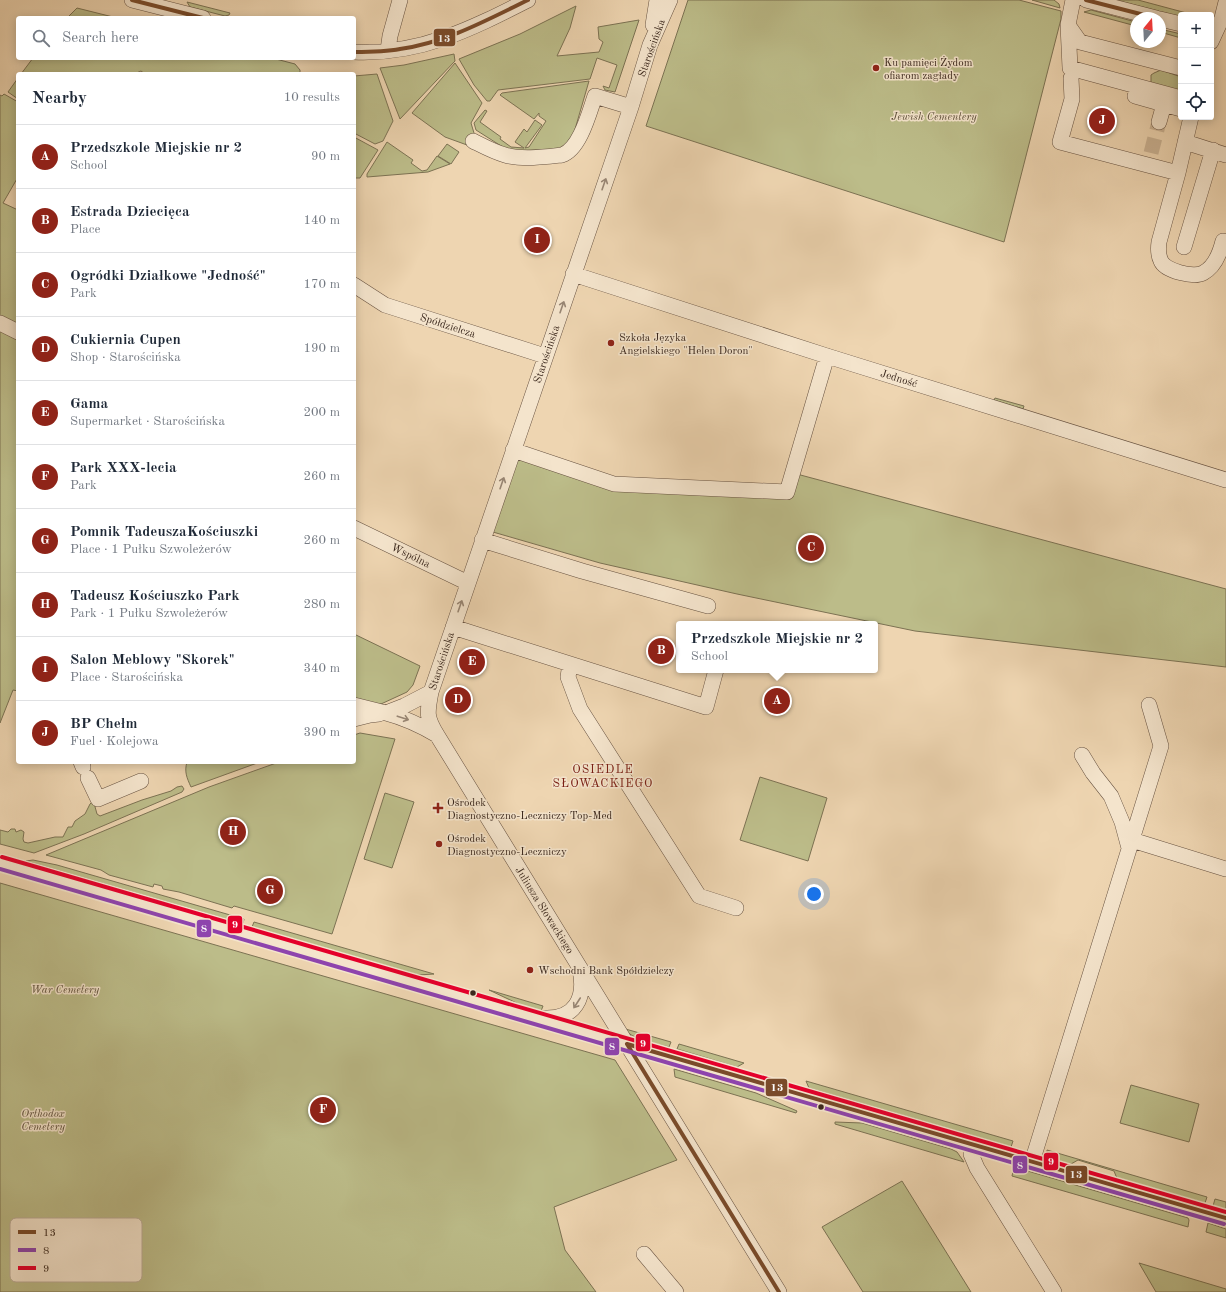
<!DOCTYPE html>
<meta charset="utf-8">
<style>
:root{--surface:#fff;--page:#f6f6f7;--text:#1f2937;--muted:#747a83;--line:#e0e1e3;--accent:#8f2418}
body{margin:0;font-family:"Old Standard TT",serif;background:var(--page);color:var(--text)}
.controls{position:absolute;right:12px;top:12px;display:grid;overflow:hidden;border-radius:4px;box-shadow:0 2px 10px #0003}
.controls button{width:36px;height:36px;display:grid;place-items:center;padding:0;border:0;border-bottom:1px solid var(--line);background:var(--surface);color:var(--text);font:20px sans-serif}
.compass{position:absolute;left:1130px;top:12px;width:36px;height:36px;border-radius:50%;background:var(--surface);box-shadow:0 2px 10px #0003;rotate:18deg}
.you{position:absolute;left:814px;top:894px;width:14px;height:14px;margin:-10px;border:3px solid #fff;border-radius:50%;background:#1a73e8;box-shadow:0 0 0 6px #1a73e833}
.badge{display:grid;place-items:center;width:26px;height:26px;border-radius:50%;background:var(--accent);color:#fff;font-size:13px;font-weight:700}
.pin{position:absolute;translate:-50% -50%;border:2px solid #fff;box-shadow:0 1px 4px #0006}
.popup{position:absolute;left:676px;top:621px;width:202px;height:52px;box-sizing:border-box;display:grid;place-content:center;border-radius:4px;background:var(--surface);filter:drop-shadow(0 1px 3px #0005);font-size:13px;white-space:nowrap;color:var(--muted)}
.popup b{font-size:15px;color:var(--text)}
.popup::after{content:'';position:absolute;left:50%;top:100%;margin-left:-8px;border:8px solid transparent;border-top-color:var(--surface)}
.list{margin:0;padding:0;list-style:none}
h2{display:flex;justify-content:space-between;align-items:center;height:52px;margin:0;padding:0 16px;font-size:17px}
h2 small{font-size:13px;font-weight:400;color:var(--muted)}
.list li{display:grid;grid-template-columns:26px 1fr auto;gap:12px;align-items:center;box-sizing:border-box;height:64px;padding:0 16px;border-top:1px solid var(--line)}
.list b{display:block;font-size:15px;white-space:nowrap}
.list p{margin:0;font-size:13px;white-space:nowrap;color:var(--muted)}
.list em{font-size:13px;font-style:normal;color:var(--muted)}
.icon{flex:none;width:22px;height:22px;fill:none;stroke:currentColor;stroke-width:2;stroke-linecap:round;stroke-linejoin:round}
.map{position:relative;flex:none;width:1226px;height:1292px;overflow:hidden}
.search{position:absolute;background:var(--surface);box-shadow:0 2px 10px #0003;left:16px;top:16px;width:340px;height:44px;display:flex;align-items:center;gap:10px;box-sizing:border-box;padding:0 14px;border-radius:4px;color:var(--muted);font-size:15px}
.panel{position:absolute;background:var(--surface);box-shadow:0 2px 10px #0003;left:16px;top:72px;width:340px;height:692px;border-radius:4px}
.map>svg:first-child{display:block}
.green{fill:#bcbc89;stroke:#7c7253}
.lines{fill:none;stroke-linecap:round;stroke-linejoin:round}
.minor-tunnel{stroke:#cab293;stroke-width:15;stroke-dasharray:15 8;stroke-linecap:butt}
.minor-casing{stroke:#685342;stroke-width:16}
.minor{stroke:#f4e4cc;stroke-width:15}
.bus-1-casing{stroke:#f4e4cc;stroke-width:7}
.bus-2-casing{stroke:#f4e4cc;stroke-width:7}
.bus-3-casing{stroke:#f4e4cc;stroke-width:7}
.bus-1{stroke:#7a4b2a;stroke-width:4}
.bus-2{stroke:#8e44ad;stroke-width:4}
.bus-3{stroke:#e4002b;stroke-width:4}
.oneway{stroke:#988674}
.poi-dot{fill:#8f2418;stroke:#f4e4cc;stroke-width:1.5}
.bus-dot{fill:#3b281d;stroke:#f4e4cc;stroke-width:1.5}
.labels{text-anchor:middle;stroke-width:3;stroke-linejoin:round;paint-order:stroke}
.street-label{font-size:11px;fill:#3b281d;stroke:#f4e4cc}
.poi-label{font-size:11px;fill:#3b281d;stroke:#f4e4cc;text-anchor:start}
.park-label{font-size:11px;font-style:italic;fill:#5b4d38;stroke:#f4e4cc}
.neighbourhood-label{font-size:12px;letter-spacing:1px;fill:#7a1f14;stroke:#f4e4cc}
.key{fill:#f4e4cc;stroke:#bcac98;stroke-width:1}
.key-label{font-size:11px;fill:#3b281d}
.line-badge{stroke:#f4e4cc;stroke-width:1.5}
.badge-label{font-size:11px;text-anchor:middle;font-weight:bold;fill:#fff}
</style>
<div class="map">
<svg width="1226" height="1292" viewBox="0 0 1226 1292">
<rect width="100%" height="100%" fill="#eed5b1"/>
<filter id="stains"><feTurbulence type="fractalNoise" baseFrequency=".005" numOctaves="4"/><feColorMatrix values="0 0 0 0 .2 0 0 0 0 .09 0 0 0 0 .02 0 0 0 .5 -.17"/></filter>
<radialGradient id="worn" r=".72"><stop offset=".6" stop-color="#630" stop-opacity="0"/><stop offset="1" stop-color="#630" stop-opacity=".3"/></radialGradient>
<!-- green -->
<path class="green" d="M688 0H1019L1061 11V19L1004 242 646 126Z
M1032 0H1054L1059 4 1060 8Z
M1115 0H1138L1194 15H1181V17Z
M187 2 230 13 229 15 225 16 190 7Z
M576 6 570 28 557 56 599 52 603 42 599 39 598 27 639 20 615 92 605 90 603 86 609 88 617 65 597 58 590 79 498 90 490 101H487L474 85 459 59 520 34Z
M77 8 117 18H67Z
M1091 10 1136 22V26L1084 12Z
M1160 29 1181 34V38L1160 32Z
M454 54 455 61 400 119 380 68 404 65Z
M33 58H272L295 64 300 70V74H145L141 71 134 74H21Z
M455 63 482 103 471 123 474 133 467 145 445 137 412 113Z
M1161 70 1181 77V92L1151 83V75L1154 73Z
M377 74 393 121 383 141 375 144 354 133V76Z
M18 78V99L8 92Z
M589 81 571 143 564 149 509 151 476 130 474 123 485 110 487 111 480 122 501 137 500 139 511 147 524 148 515 142 524 129 527 132 535 120 542 125 525 148 529 147 546 121 539 116V113L534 119 500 95 502 93Z
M4 94 18 102V177L3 203 18 210V691L13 690 0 723V95L2 96Z
M354 137 378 150 360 178H354Z
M387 142 413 160 411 163 422 171 427 170 437 156 450 164 428 172 367 177V174Z
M447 144 459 152 451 164 438 156Z
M995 398 1024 406 1023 409 994 400Z
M513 450 614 484 787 492 793 473 1226 589V667L915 631 737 594 600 563 486 530Z
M354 634 420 666 413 685 407 692 381 704 354 703Z
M360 733 395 739 332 934 234 906 232 908 179 892 163 889 162 886 154 884 153 887 109 875 101 870 46 855 209 787 279 762H354V735Z
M187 762H260L191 787C187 778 184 772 187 762Z
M760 777 827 798 808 861 740 840Z
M182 786 184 789 182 792 84 834 34 853 0 844V830L8 832 11 829H15L16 832 21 830 24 832 23 839 24 842 28 843 55 837H63L68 827H72L75 821 85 814 90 804 92 802 94 803 97 814 100 816 142 800 171 791 177 787Z
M385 793 414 802 392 868 364 859Z
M33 860 57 865 244 919 243 924 26 861Z
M0 883 615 1060 677 1160 554 1207 565 1250 596 1292H0Z
M254 922 434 974 418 975 252 927Z
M489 990 543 1006 541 1011 523 1006Z
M622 1028 671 1042 669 1047C653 1043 634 1040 622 1028Z
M679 1044 744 1063 737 1067 677 1049Z
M674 1069 756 1093 797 1111 796 1113 675 1077Z
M806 1081 1013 1141 1011 1147 809 1088Z
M1131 1085 1199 1104 1189 1142 1120 1123Z
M835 1122 862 1123 951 1149 957 1152 964 1162 835 1124Z
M1047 1150 1207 1197 1205 1203 1118 1178 1116 1176 1114 1171 1078 1160 1071 1164C1062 1162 1053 1160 1047 1153Z
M1014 1167 1188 1218 1189 1220 1188 1227 1012 1176Z
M902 1181 971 1292H863L822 1227Z
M1215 1199 1226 1202V1209L1213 1206Z
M1208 1223 1226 1229V1238L1206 1232Z
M1139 1263 1226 1289V1292H1156Z"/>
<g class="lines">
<!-- minor-tunnel -->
<path class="minor-tunnel" d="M1151 153 1159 122"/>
<!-- minor casing -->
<g class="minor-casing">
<path id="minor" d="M132 0 203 18
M670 0 650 45 631 107 431 692C427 713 426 717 437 735L779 1292
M1073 0 1068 25 1080 42 1181 68
M1086 0 1156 18
M1160 19 1181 24
M653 25 657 0
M1068 25 1070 68 1181 98
M1211 42 1222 18 1226 2
M388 50 390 36 400 0
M354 52C420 55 471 29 528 0
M1071 78 1072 99 1060 142 1178 173 1191 117
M1135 96 1181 109
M1159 122 1164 104
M473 141C483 146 494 152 505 155 522 160 544 157 562 155 580 149 589 113 595 96L631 107
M1185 142 1226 155
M1178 173 1159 242C1158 249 1158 255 1161 261 1165 271 1194 278 1203 273 1215 267 1220 253 1223 241
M1184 247 1213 150
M573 274 827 356 1226 480
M354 285 385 305 545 356
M0 323 18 332
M513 450 614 484 787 492 827 356
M354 528 468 583
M482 540 582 571 708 606
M453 627 706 707 716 670
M570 664 568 677 580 709 699 896 736 908
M431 692 404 706 386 713C405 718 420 725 437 735
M354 705 386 713
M354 719 370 715 379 714
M1082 755 1093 773 1111 796 1122 822 1129 848
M81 762 83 767
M88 778 98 799 141 781
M1132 840 1226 869
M0 863 535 1017 1226 1218
M545 1018C575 1019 586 998 580 970
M972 1144 971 1154 977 1168 1054 1292
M1032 1162 1161 746 1149 705
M644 1254 676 1292"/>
</g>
<!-- minor -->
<use href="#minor" class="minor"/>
<!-- bus-1 casing -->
<g class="bus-1-casing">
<path id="bus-1" d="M132 0 203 18
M1086 0 1156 18
M354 52C369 52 385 52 400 49 445 43 487 20 528 0
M627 1044 1226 1218
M627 1044 779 1292"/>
</g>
<!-- bus-2 casing -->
<g class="bus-2-casing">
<path id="bus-2" d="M0 869 1224 1224"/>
</g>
<!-- bus-3 casing -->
<g class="bus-3-casing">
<path id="bus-3" d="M2 857 1226 1212"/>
</g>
<!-- bus-1 -->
<use href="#bus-1" class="bus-1"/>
<!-- bus-2 -->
<use href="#bus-2" class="bus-2"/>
<!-- bus-3 -->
<use href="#bus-3" class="bus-3"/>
</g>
<!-- one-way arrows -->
<defs><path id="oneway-shaft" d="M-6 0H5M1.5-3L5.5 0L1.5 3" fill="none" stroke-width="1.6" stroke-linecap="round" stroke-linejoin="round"/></defs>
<g class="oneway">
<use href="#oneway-shaft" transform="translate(604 184) rotate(-71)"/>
<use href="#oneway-shaft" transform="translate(562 307) rotate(-71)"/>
<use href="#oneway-shaft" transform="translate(502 483) rotate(-71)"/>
<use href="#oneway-shaft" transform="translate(460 606) rotate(-71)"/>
<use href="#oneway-shaft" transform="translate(403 718) rotate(18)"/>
<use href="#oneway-shaft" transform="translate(577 1003) rotate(123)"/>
</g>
<!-- markers -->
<g class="poi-dot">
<circle cx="876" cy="68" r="4"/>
<circle cx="611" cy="343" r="4"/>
<path d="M436 802h4v4h4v4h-4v4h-4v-4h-4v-4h4z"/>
<circle cx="439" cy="844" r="4"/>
<circle cx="530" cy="970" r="4"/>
</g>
<g class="bus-dot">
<circle cx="473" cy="993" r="3.5"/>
<circle cx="821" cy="1107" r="3.5"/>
</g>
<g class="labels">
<!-- street labels -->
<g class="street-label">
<text transform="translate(651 48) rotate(-70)" y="4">Starościńska</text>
<text transform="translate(448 325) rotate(18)" y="4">Spółdzielcza</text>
<text transform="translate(546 354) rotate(-71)" y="4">Starościńska</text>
<text transform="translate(899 378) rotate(17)" y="4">Jedność</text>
<text transform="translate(411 555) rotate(26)" y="4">Wspólna</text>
<text transform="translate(441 661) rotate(-72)" y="4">Starościńska</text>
<text transform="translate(545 910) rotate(58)" y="4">Juliusza Słowackiego</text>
</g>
<!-- poi labels -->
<g class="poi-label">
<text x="884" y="66">Ku pamięci Żydom<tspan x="884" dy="13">ofiarom zagłady</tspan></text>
<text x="619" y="341">Szkoła Języka<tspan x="619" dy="13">Angielskiego "Helen Doron"</tspan></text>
<text x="447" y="806">Ośrodek<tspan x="447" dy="13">Diagnostyczno-Leczniczy Top-Med</tspan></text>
<text x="447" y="842">Ośrodek<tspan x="447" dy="13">Diagnostyczno-Leczniczy</tspan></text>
<text x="538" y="974">Wschodni Bank Spółdzielczy</text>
</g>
<!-- park labels -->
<g class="park-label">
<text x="934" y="120">Jewish Cementery</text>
<text x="65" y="993">War Cemetery</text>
<text x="43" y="1117">Orthodox<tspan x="43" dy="13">Cemetery</tspan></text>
</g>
<!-- neighbourhood labels -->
<g class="neighbourhood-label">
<text x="603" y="773">OSIEDLE<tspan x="603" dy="14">SŁOWACKIEGO</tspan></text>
</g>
</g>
<!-- legend -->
<rect x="10" y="1218" width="132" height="64" rx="6" class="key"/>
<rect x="18" y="1230" width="18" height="4" fill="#7a4b2a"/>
<rect x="18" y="1248" width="18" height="4" fill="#8e44ad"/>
<rect x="18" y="1266" width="18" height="4" fill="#e4002b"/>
<g class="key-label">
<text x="43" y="1236">13</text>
<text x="43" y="1254">8</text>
<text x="43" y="1272">9</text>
</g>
<g class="line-badge">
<rect x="433" y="28" width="23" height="19" rx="4" fill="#7a4b2a"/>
<rect x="227" y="915" width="16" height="19" rx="4" fill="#e4002b"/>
<rect x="196" y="919" width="16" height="19" rx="4" fill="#8e44ad"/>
<rect x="635" y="1033" width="16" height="19" rx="4" fill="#e4002b"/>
<rect x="604" y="1037" width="16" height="19" rx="4" fill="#8e44ad"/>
<rect x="765" y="1078" width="23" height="19" rx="4" fill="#7a4b2a"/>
<rect x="1043" y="1152" width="16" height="19" rx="4" fill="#e4002b"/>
<rect x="1012" y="1155" width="16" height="19" rx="4" fill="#8e44ad"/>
<rect x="1065" y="1165" width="23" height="19" rx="4" fill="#7a4b2a"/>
</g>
<g class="badge-label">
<text x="444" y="42">13</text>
<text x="235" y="928">9</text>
<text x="204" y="932">8</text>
<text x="643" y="1047">9</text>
<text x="612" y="1050">8</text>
<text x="777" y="1091">13</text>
<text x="1051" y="1165">9</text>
<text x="1020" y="1169">8</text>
<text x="1076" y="1178">13</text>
</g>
<rect width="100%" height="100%" filter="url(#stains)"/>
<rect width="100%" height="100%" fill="url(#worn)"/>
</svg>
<div class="controls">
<button>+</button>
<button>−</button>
<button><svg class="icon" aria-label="locate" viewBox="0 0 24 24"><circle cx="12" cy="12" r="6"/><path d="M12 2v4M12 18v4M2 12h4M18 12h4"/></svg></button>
</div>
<svg class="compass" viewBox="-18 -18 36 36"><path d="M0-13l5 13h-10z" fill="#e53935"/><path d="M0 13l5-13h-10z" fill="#747a83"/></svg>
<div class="you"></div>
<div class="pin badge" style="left:777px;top:701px">A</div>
<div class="popup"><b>Przedszkole Miejskie nr 2</b>School</div>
<div class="pin badge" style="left:661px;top:651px">B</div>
<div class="pin badge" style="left:811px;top:548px">C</div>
<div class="pin badge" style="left:458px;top:700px">D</div>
<div class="pin badge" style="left:472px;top:662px">E</div>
<div class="pin badge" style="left:323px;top:1110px">F</div>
<div class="pin badge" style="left:270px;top:891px">G</div>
<div class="pin badge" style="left:233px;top:832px">H</div>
<div class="pin badge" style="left:537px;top:240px">I</div>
<div class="pin badge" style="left:1102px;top:121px">J</div>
<div class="search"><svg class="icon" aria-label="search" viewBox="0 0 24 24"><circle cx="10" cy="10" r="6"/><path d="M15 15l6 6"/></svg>Search here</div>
<section class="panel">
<h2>Nearby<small>10 results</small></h2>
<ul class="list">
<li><span class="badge">A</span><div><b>Przedszkole Miejskie nr 2</b><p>School</p></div><em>90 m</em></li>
<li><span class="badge">B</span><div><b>Estrada Dziecięca</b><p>Place</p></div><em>140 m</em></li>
<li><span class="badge">C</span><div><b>Ogródki Działkowe &quot;Jedność&quot;</b><p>Park</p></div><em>170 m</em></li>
<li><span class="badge">D</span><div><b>Cukiernia Cupen</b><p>Shop · Starościńska</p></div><em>190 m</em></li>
<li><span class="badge">E</span><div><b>Gama</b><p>Supermarket · Starościńska</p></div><em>200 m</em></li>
<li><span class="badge">F</span><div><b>Park XXX-lecia</b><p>Park</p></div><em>260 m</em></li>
<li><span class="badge">G</span><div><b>Pomnik TadeuszaKościuszki</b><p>Place · 1 Pułku Szwoleżerów</p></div><em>260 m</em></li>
<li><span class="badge">H</span><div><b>Tadeusz Kościuszko Park</b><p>Park · 1 Pułku Szwoleżerów</p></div><em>280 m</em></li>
<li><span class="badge">I</span><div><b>Salon Meblowy &quot;Skorek&quot;</b><p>Place · Starościńska</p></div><em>340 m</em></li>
<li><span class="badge">J</span><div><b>BP Chełm</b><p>Fuel · Kolejowa</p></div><em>390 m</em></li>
</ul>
</section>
</div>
